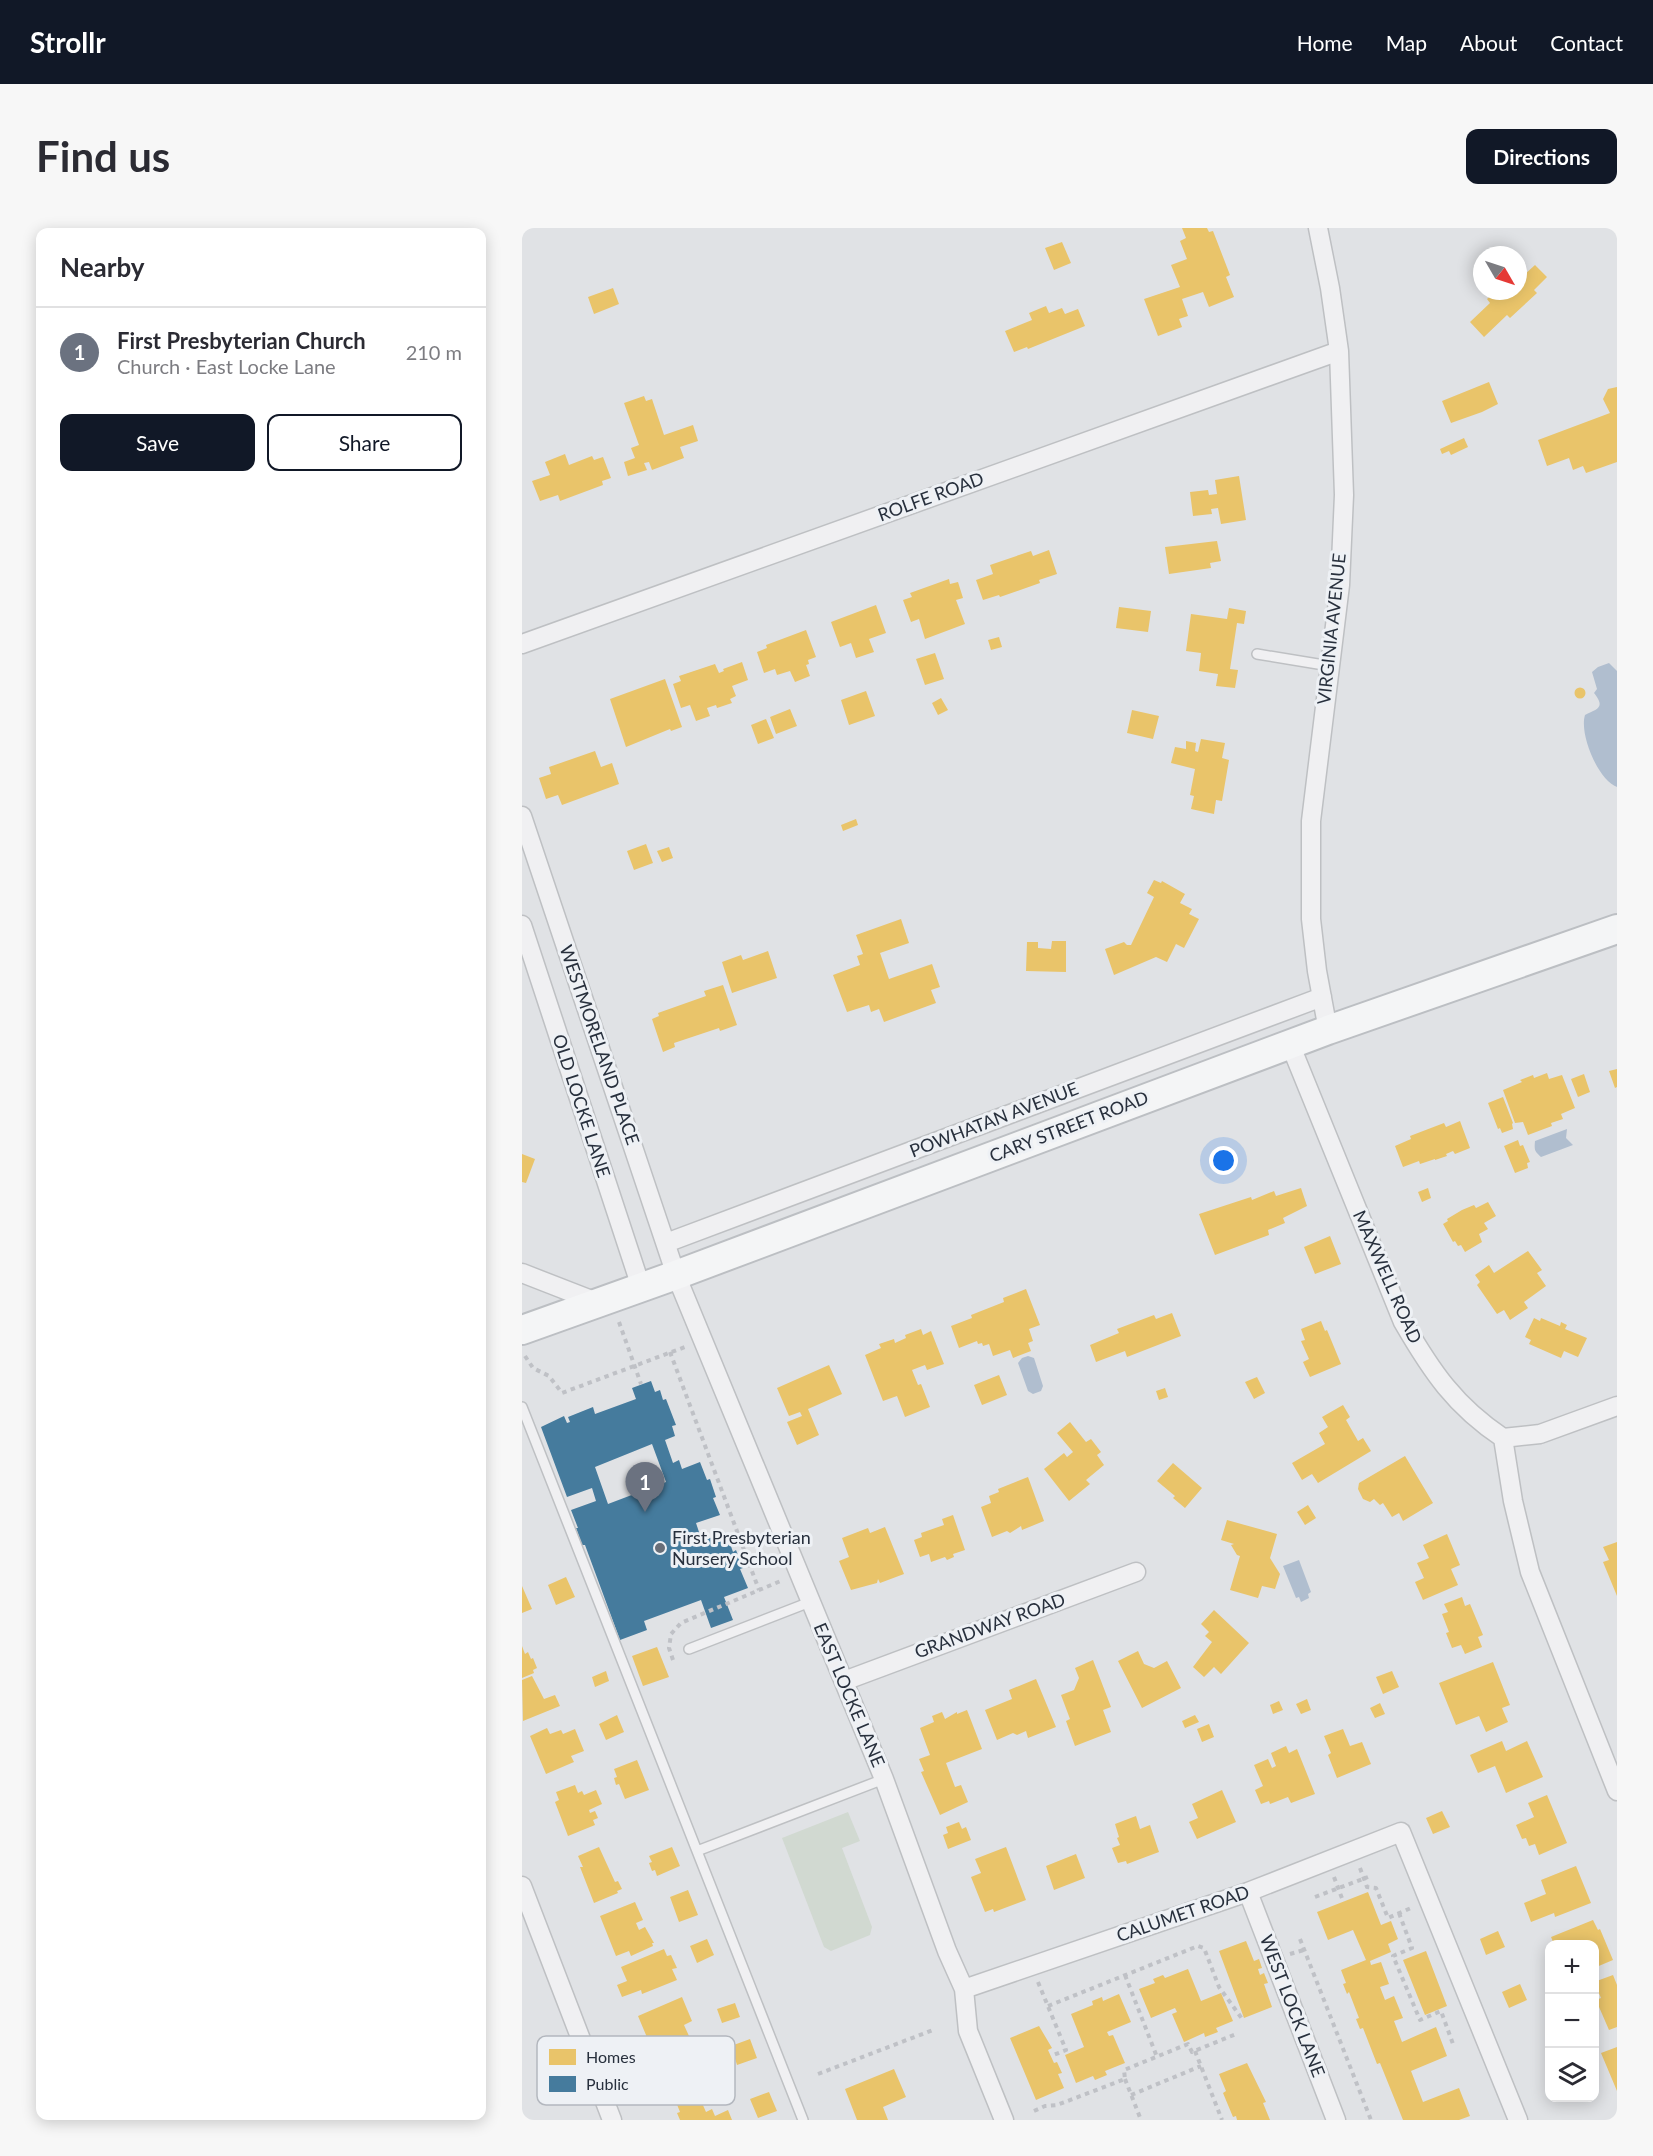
<!DOCTYPE html>
<meta charset="utf-8">
<style>
:root{--surface:#fff;--page:#f7f7f7;--text:#2b2b33;--muted:#7c7c81;--line:#e1e1e2;--accent:#111827}
body{margin:0;font-family:Lato,sans-serif;background:var(--page);color:var(--text)}
.controls{position:absolute;right:18px;bottom:18px;display:grid;overflow:hidden;border-radius:12px;box-shadow:0 3px 15px #0003}
.controls button{width:54px;height:54px;display:grid;place-items:center;padding:0;border:0;border-bottom:2px solid var(--line);background:var(--surface);color:var(--text);font:30px sans-serif}
.compass{position:absolute;left:951px;top:18px;width:54px;height:54px;border-radius:50%;background:var(--surface);box-shadow:0 3px 15px #0003;rotate:129deg}
.you{position:absolute;left:702px;top:933px;width:21px;height:21px;margin:-15px;border:4px solid #fff;border-radius:50%;background:#1a73e8;box-shadow:0 0 0 9px #1a73e833}
.badge{display:grid;place-items:center;width:39px;height:39px;border-radius:50%;background:var(--accent);color:#fff;font-size:20px;font-weight:700}
.pin{position:absolute;translate:-50% -50px;filter:drop-shadow(0 2px 3px #0008)}
.pin::after{content:'';position:absolute;top:32px;width:21px;height:18px;background:inherit;clip-path:polygon(0 0,100% 0,50% 100%)}
.list{margin:0;padding:0;list-style:none}
h2{display:flex;justify-content:space-between;align-items:center;height:78px;margin:0;padding:0 24px;font-size:26px}
h2 small{font-size:20px;font-weight:400;color:var(--muted)}
.list li{display:grid;grid-template-columns:39px 1fr auto;gap:18px;align-items:center;box-sizing:border-box;height:90px;padding:0 24px;border-top:2px solid var(--line)}
.list b{display:block;font-size:22px;white-space:nowrap}
.list p{margin:0;font-size:20px;white-space:nowrap;color:var(--muted)}
.list em{font-size:20px;font-style:normal;color:var(--muted)}
.actions{display:flex;gap:12px;padding:18px 24px}
.actions a{flex:1;padding:14px 0;border:2px solid var(--accent);border-radius:12px;text-align:center;font-size:21px;color:var(--accent)}
.actions .main{background:var(--accent);color:#fff}
.icon{flex:none;width:33px;height:33px;fill:none;stroke:currentColor;stroke-width:2;stroke-linecap:round;stroke-linejoin:round}
.map{position:relative;flex:none;width:1095px;height:1892px;overflow:hidden;border-radius:12px}
header{display:flex;align-items:center;gap:36px;box-sizing:border-box;height:84px;padding:0 30px;background:var(--accent);color:#fff}
header strong{font-size:28px}
nav{display:flex;gap:33px;margin-inline-start:auto;font-size:21px}
.intro{display:flex;align-items:center;justify-content:space-between;box-sizing:border-box;height:144px;padding:0 36px}
h1{margin:0;font-size:42px}
.button{padding:15px 27px;border-radius:12px;background:var(--accent);color:#fff;font-size:21px;font-weight:700}
main{display:flex;gap:36px;padding:0 36px}
aside{flex:1;background:var(--surface);border-radius:12px;box-shadow:0 3px 15px #0003}
.map>svg:first-child{display:block}
.green{fill:#d1d9d1}
.water{fill:#b0becf}
.homes{fill:#e9c46a}
.public{fill:#457b9d;fill-rule:evenodd}
.lines{fill:none;stroke-linecap:round;stroke-linejoin:round}
.service-casing{stroke:#bec0c3;stroke-width:12}
.minor-casing{stroke:#bec0c3;stroke-width:21}
.primary-casing{stroke:#bcbfc3;stroke-width:32}
.path{stroke:#bfc1c6;stroke-width:4;stroke-dasharray:4.5 4.5;stroke-linecap:butt}
.service{stroke:#f0f0f2;stroke-width:9}
.minor{stroke:#f0f0f2;stroke-width:18}
.primary{stroke:#f4f5f6;stroke-width:28}
.poi-dot{fill:#686e78;stroke:#eef1f5;stroke-width:2}
.labels{text-anchor:middle;stroke-width:6;stroke-linejoin:round;paint-order:stroke}
.street-label{font-size:18px;fill:#28303d;stroke:#eef1f5}
.poi-label{font-size:18px;fill:#28303d;stroke:#eef1f5;text-anchor:start}
.key{fill:#eef1f5;stroke:#b3b7be;stroke-width:1.5}
.key-label{font-size:16px;fill:#28303d}
</style>
<header>
<strong>Strollr</strong>
<nav><a>Home</a><a>Map</a><a>About</a><a>Contact</a></nav>
</header>
<div class="intro"><h1>Find us</h1><a class="button">Directions</a></div>
<main>
<aside>
<h2>Nearby<small></small></h2>
<ul class="list">
<li><span class="badge" style="background:#6b7280">1</span><div><b>First Presbyterian Church</b><p>Church · East Locke Lane</p></div><em>210 m</em></li>
</ul>
<div class="actions"><a class="main">Save</a><a>Share</a></div>
</aside>
<div class="map">
<svg width="1095" height="1892" viewBox="0 0 1095 1892">
<rect width="100%" height="100%" fill="#e0e2e5"/>
<!-- green -->
<path class="green" d="M326 1584 338 1613 320 1620 350 1699 348 1707 309 1723 302 1719 260 1610Z"/>
<!-- water -->
<path class="water" d="M1087 435 1095 443V559C1076 552 1057 506 1063 487 1075 481 1084 480 1072 465L1075 461 1070 444 1076 439Z
M1045 901 1044 910 1051 917 1019 929C1013 923 1012 923 1013 913Z
M506 1128 512 1130 521 1158 519 1163 511 1166 506 1163 496 1135 500 1130Z
M777 1332 789 1364 786 1366 787 1370 779 1374 777 1369 774 1370 761 1338Z"/>
<!-- homes -->
<path class="homes" d="M660 0H685L687 4 691 3 708 47 704 49 712 69 687 79 681 64 660 71 666 88 657 91 660 99 636 108 622 71 658 59 649 37 665 31 658 13 664 10Z
M540 14 549 35 532 42 523 20Z
M1013 37 1025 49 1012 62 1015 65 988 90 985 87 962 109 948 94 968 75 965 71 974 63H996V44L1001 48Z
M91 60 97 76 72 86 66 69Z
M524 78 527 85 540 80 543 86 556 81 563 98 506 121 505 119 492 124 483 103 510 92 507 85Z
M967 154 976 176 960 184 929 195 920 173Z
M1095 159V234L1064 245 1061 238 1051 242 1047 230 1025 238 1016 212 1088 185 1081 171 1086 161Z
M122 168 124 173 130 171 142 207 171 197 176 213 158 219 162 230 130 242 127 234 122 235 125 242 106 248 102 234 113 230 109 220 117 217 102 175Z
M942 210 946 219 929 227 927 223 920 226 918 221Z
M43 226 47 237 70 228 72 232 81 229 89 250 80 253 81 257 38 273 36 267 18 273 10 253 28 247 23 234Z
M717 248 724 292 699 296 696 280 689 281 690 286 671 288 668 264 686 262 687 267 695 266 693 252Z
M695 313 699 333 688 335 689 340 647 346 643 319Z
M527 322 535 346 517 352 518 355 478 369 477 367 461 372 454 352 471 346 468 337 509 323 511 328Z
M427 351 428 356 436 354 441 370 434 372 443 396 403 411 397 391 389 394 381 372 390 369 388 365Z
M354 377 364 405 347 411 352 424 334 430 329 415 318 419 309 394Z
M597 379 629 383 626 404 594 400Z
M707 380 724 383 722 396 715 395 708 441 716 442 713 460 694 458 696 446 677 443 679 425 664 423 669 386 705 391Z
M284 402 294 429 286 432 287 436 284 437 288 448 273 454 268 443 255 447 253 441 242 445 235 424 245 420 244 417Z
M477 409 480 419 469 422 466 412Z
M413 425 422 451 403 457 394 431Z
M220 434 226 452 210 458 214 468 208 471 210 475 195 480 194 477 185 480 188 488 174 493 168 477 159 480 151 456 159 453 157 448 193 436 197 445 202 443 201 441Z
M143 451 160 499 149 503 148 501 104 519 88 471Z
M1052.5 465a5.5 5.5 0 1 1 11 0a5.5 5.5 0 1 1-11 0Z
M344 463 353 488 327 497 319 472Z
M419 470 426 482 416 487 410 475Z
M268 481 275 498 254 506 248 489Z
M610 482 637 488 631 511 605 505Z
M244 491 252 510 236 516 229 497Z
M679 511 703 515 700 530 707 532 700 573 694 572 692 586 669 581 672 568 668 567 673 541 649 535 653 519 664 521V513L674 515 673 523 676 524Z
M73 523 79 539 90 535 97 556 40 577 36 567 24 571 17 550 29 546 27 539Z
M334 591 336 597 321 603 319 597Z
M124 616 131 635 112 642 105 623Z
M147 619 151 630 140 634 135 623Z
M632 652 639 655 640 653 663 666 658 675 670 681 667 686 677 691 662 720 654 716 645 734 634 729 592 747 583 721 602 714 605 717H609L632 669 625 665Z
M379 691 387 715 358 725 367 751 410 736 418 759 409 762 414 775 362 794 357 781 349 784 347 777 325 784 311 747 338 737 335 728 341 726 334 707Z
M530 713H544V744L504 743 505 714H516V720L529 721Z
M246 723 255 750 210 765 200 734 219 727 221 732Z
M201 757 215 797 198 803 197 800 152 815 153 819 141 824 130 791 137 788 136 785 184 768 182 763Z
M1095 841V859L1093 860 1087 843Z
M1025 845 1027 851 1040 847 1053 880 1039 886 1041 891 1029 895 1030 898 1006 907 1001 894 993 895 981 862 1000 854 998 852 1011 847 1012 850Z
M1062 846 1068 864 1056 869 1049 851Z
M981 869 991 895 990 896 991 901 980 905 978 900 976 901 966 875Z
M938 893 948 920 933 926 931 923 924 926 925 928 913 932V931L898 936 897 933 881 939 873 918 889 911 888 908 922 895 924 899Z
M996 912 998 918 1001 917 1008 934 1005 935 1006 940 993 945 982 918Z
M0 926 13 931 4 955 0 954Z
M779 960 785 978 761 990 763 995 746 1002 747 1007 693 1027 677 986 729 969 730 972 752 963 754 968Z
M906 960 909 970 900 974 896 964Z
M966 974 974 988 962 995 966 1001 957 1006 960 1014 943 1024 939 1017 936 1018 933 1013 931 1014 921 996 926 993 925 991 940 982 952 977 954 980Z
M808 1008 819 1036 793 1046 782 1019Z
M1006 1023 1020 1042 1015 1045 1024 1058 1002 1074 1006 1080 988 1092 982 1082 975 1086 955 1057 958 1054 953 1047 967 1037 972 1045Z
M504 1061 518 1097 507 1101 511 1113 506 1115 509 1123 491 1130 488 1122 471 1128 467 1116 461 1118 460 1115 456 1116 455 1113 437 1120 429 1098 450 1090 449 1087 482 1074 481 1070Z
M650 1085 659 1108 605 1129 603 1123 574 1134 568 1117 597 1105 595 1101 632 1087 634 1091Z
M1012 1090 1018 1093 1019 1090 1038 1098 1039 1094 1045 1097 1043 1101 1065 1110 1056 1129 1042 1123 1039 1130 1007 1116 1009 1112 1003 1109Z
M799 1093 803 1103 805 1102 819 1136 788 1149 781 1134 787 1131 779 1113 783 1112 779 1101Z
M399 1101 401 1107 409 1103 422 1136 405 1142 403 1137 390 1142 396 1157 399 1156 408 1179 383 1189 375 1168 361 1173 343 1127 359 1120 357 1116 372 1111 373 1115 384 1110 383 1107Z
M307 1137 320 1166 286 1181 297 1207 275 1217 265 1194 280 1188 278 1184 267 1188 255 1160Z
M477 1147 485 1167 460 1177 452 1157Z
M735 1149 743 1165 732 1171 723 1154Z
M643 1160 646 1169 637 1172 634 1163Z
M821 1177 828 1189 824 1192 836 1213 841 1210 849 1223 796 1255 790 1246 780 1252 770 1235 803 1216 797 1205 806 1199 800 1189Z
M548 1194 564 1214 569 1211 579 1224 575 1227 582 1237 564 1252 568 1256 547 1273 522 1241 542 1225 545 1229 551 1224 535 1205Z
M883 1228 911 1275 881 1293 877 1285 870 1289 861 1275 858 1277 852 1271 848 1274 841 1271 836 1261 837 1255Z
M651 1235 680 1260 663 1280 651 1270 653 1268 635 1253Z
M506 1249 522 1293 500 1302 499 1298 488 1305 485 1303 470 1309 459 1279 469 1275 467 1268 477 1264 476 1261Z
M786 1277 794 1290 783 1297 775 1284Z
M431 1287 443 1322 431 1326 432 1329 425 1332 423 1329 409 1334 407 1326 398 1329 392 1312 400 1309 399 1305 422 1297 420 1291Z
M705 1292 755 1306 748 1330 758 1346 753 1361 740 1358 736 1370 708 1362 718 1328 715 1327 709 1317 712 1316 699 1312Z
M363 1299 382 1346 358 1355 356 1351 355 1355 329 1362 317 1333 327 1329 320 1310 346 1300 348 1305Z
M925 1306 938 1337 929 1341 936 1357 901 1372 893 1354 902 1350 895 1335 907 1330 901 1317Z
M1095 1314V1368L1081 1334 1087 1332 1081 1319Z
M44 1349 53 1369 34 1377 26 1357Z
M0 1358 10 1381 0 1385Z
M940 1369 943 1378 948 1376 961 1407 956 1409 960 1419 943 1426 939 1417 930 1420 924 1405 927 1404 920 1386 926 1384 922 1376Z
M692 1382 727 1415 699 1446 692 1439 682 1449 671 1439 690 1414 683 1408 687 1404 679 1396Z
M0 1418 3 1426 6 1424 9 1431 11 1430 15 1440 11 1442 12 1445 0 1450Z
M135 1419 147 1449 121 1458 110 1428Z
M616 1423 622 1436 632 1440 645 1433 659 1460 620 1480 596 1433Z
M571 1432 589 1479 581 1482 589 1504 553 1518 544 1493 548 1491 539 1467 552 1462 557 1450 553 1440Z
M971 1434 988 1477 980 1480 986 1494 964 1504 957 1488 934 1497 917 1455Z
M84 1443 87 1453 73 1459 70 1449Z
M870 1443 877 1459 861 1466 854 1449Z
M10 1448 22 1471 33 1467 38 1478 1 1493 0 1452Z
M514 1451 534 1499 506 1510 504 1503 495 1507 491 1505 475 1512 463 1482 490 1471 487 1462Z
M785 1471 789 1482 779 1486 774 1476Z
M757 1473 761 1482 751 1486 748 1477Z
M858 1475 863 1486 853 1490 848 1480Z
M445 1482 460 1521 424 1535 433 1559 439 1557 446 1574 418 1587 399 1544 402 1543 397 1531 408 1527 398 1500 412 1494 410 1488 420 1484 423 1491 435 1484V1486Z
M95 1487 102 1504 84 1512 77 1496Z
M673 1487 677 1494 663 1500 660 1493Z
M687 1496 692 1509 680 1514 675 1501Z
M25 1500 28 1506 39 1502 41 1506 53 1501 62 1523 49 1528 52 1534 24 1546 8 1508Z
M821 1501 828 1518 840 1514 849 1536 815 1550 806 1527 809 1525 802 1508Z
M980 1513 984 1523 1005 1513 1021 1549 984 1565 973 1538 956 1545 948 1527Z
M764 1518 767 1525 775 1521 793 1566 769 1575 766 1569 748 1576 747 1573 739 1576 733 1562 741 1558 732 1537 746 1531 750 1540 754 1538 749 1525Z
M115 1532 127 1562 103 1571 97 1556 94 1557 92 1550 95 1549 92 1541Z
M53 1557 56 1565 60 1563 62 1567 74 1562 80 1576 67 1582 68 1585 73 1583 76 1590 71 1592 73 1597 46 1608 33 1574 37 1572 34 1564Z
M700 1562 714 1594 675 1611 667 1594 676 1590 670 1576Z
M1025 1567 1045 1615 1017 1627 1013 1616 1007 1618 1004 1610 1000 1611 994 1597 1012 1589 1006 1575Z
M920 1583 928 1599 911 1606 904 1590Z
M614 1588 618 1601 628 1597 637 1624 605 1636 604 1633 596 1635 590 1620 598 1617 595 1610 597 1609 593 1596Z
M437 1594 440 1601 444 1599 449 1612 426 1621 421 1607 426 1605 424 1599Z
M77 1619 93 1654 96 1653 100 1661 95 1663 96 1665 72 1675 58 1639H61L56 1628Z
M150 1619 158 1638 135 1648 133 1642 130 1643 127 1635 130 1634 127 1628Z
M484 1619 504 1672 472 1684 471 1681 463 1684 449 1649 459 1645 453 1631Z
M554 1626 563 1650 532 1662 524 1638Z
M1054 1638 1069 1675 1033 1689 1032 1685 1009 1694 1002 1675 1024 1666 1019 1652Z
M166 1662 176 1687 157 1694 148 1669Z
M846 1664 859 1697 869 1693 876 1711 866 1716 869 1724 848 1733 849 1737 859 1734 867 1756 858 1759 863 1772 872 1768 881 1790 872 1793 880 1814 914 1799 925 1828 889 1843 901 1874 937 1860 948 1888 937 1892H881L858 1835 855 1836 841 1800 838 1801 834 1791 837 1790 827 1764 825 1766 821 1756 824 1755 819 1742 844 1732 831 1702 806 1712 795 1684Z
M113 1674 121 1692 114 1695 117 1702 123 1699 132 1715H130L131 1718 109 1728 107 1723 94 1728 78 1688Z
M1071 1692 1076 1702 1078 1701 1091 1732 1072 1740V1716H1032L1029 1709Z
M976 1703 983 1719 964 1727 958 1711Z
M185 1711 192 1727 175 1735 168 1718Z
M724 1713 732 1733 737 1731 740 1740 736 1741 738 1747 742 1745 746 1755 742 1756 750 1779 722 1790 697 1723Z
M142 1721 145 1728 149 1727 155 1740 150 1741 155 1752 120 1766 119 1762 100 1769 95 1757 105 1753 99 1739Z
M904 1723 925 1778 903 1787 881 1732Z
M666 1741 679 1773 699 1765 711 1793 694 1800 696 1804 683 1809 682 1805 662 1814 650 1786 655 1784 653 1780 629 1790 617 1761 633 1755 631 1751 641 1747 643 1750Z
M1091 1747 1095 1757V1799L1087 1802 1074 1772 1079 1770 1072 1754Z
M998 1756 1005 1772 987 1780 980 1764Z
M597 1766 609 1794 585 1804 587 1808 591 1807 603 1835 583 1843 585 1847 573 1852 571 1848 554 1855 543 1827 562 1819 549 1786 571 1777 570 1773 580 1769 581 1773Z
M160 1769 170 1793 162 1797 167 1808 160 1811 161 1813 132 1826 116 1788Z
M213 1775 218 1789 200 1795 195 1781Z
M517 1798 530 1820 526 1822 532 1835 535 1834 540 1845 536 1846 542 1860 514 1872 488 1810Z
M228 1811 235 1830 215 1837 209 1818Z
M1095 1819V1863L1079 1825Z
M725 1835 744 1874 741 1875 748 1892H715L714 1888 711 1889 701 1865 704 1863 697 1846Z
M372 1841 384 1869 361 1879 366 1892H335L323 1861Z
M247 1864 255 1883 236 1890 228 1871Z
M174 1866 178 1876 180 1875 184 1884 190 1881 193 1888 206 1882 210 1892H158L155 1885 158 1884 154 1874Z"/>
<!-- public -->
<path class="public" d="M129 1153 133 1164 138 1162 141 1172 144 1171 154 1197 150 1198 153 1208 143 1212 151 1235 157 1232 160 1241 178 1234 185 1252 188 1251 194 1269 191 1270 198 1287 174 1295 180 1313 204 1304 211 1324 214 1322 221 1340 218 1341 226 1360 202 1369 211 1392 189 1400 179 1372 122 1393 125 1402 98 1412 63 1317H60L54 1300H56L49 1282 74 1273 70 1260 45 1269 19 1199 42 1188 45 1195 48 1194 46 1189 71 1179 73 1186 114 1171 110 1160ZM130 1216 144 1254 86 1276 73 1239Z"/>
<g class="lines">
<!-- service casing -->
<g class="service-casing">
<path id="service" d="M735 426 808 438
M0 1179 281 1892
M167 1421 288 1374
M175 1623 362 1551"/>
</g>
<!-- minor casing -->
<g class="minor-casing">
<path id="minor" d="M796 0 808 60 817 123 822 267 818 357 789 593V691L795 743 806 802
M0 416 817 123
M0 588 154 1047 362 1551 425 1723 442 1761 446 1803 482 1892
M0 697 119 1059
M768 816 881 1094C910 1144 933 1178 981 1210L991 1273 1008 1344 1095 1563
M144 1015 800 769
M0 1045 77 1075
M981 1210 1018 1206 1095 1178
M322 1453 614 1344
M0 1658 90 1892
M726 1664 814 1892
M442 1761 726 1664 879 1604 996 1892"/>
</g>
<!-- primary casing -->
<g class="primary-casing">
<path id="primary" d="M0 1102 154 1047 806 802 1095 701"/>
</g>
<!-- path -->
<path class="path" d="M97 1094 119 1156
M148 1124 237 1362
M3 1128 11 1140 27 1148 40 1165 163 1119
M151 1432 147 1420 149 1406 159 1395 261 1352
M838 1640 845 1659 854 1660 866 1690 889 1680
M812 1649 821 1673
M793 1669 846 1649
M877 1685 890 1720 871 1728 898 1792 919 1783 931 1816
M778 1711 849 1892
M768 1726 782 1722
M603 1747 635 1829
M516 1754 544 1822 529 1828
M526 1778 676 1718 682 1720 697 1759 721 1792
M673 1823 700 1892
M296 1846 411 1802
M603 1851 619 1892
M609 1867 679 1838
M512 1883 523 1878 535 1877 603 1851 602 1842 666 1816 670 1824 714 1806"/>
<!-- service -->
<use href="#service" class="service"/>
<!-- minor -->
<use href="#minor" class="minor"/>
<!-- primary -->
<use href="#primary" class="primary"/>
</g>
<!-- markers -->
<circle class="poi-dot" cx="138" cy="1320" r="6"/>
<g class="labels">
<!-- street labels -->
<g class="street-label">
<text transform="translate(409 269) rotate(-20)" y="6">ROLFE ROAD</text>
<text transform="translate(810 401) rotate(-84)" y="6">VIRGINIA AVENUE</text>
<text transform="translate(77 817) rotate(71)" y="6">WESTMORELAND PLACE</text>
<text transform="translate(59 878) rotate(72)" y="6">OLD LOCKE LANE</text>
<text transform="translate(472 892) rotate(-21)" y="6">POWHATAN AVENUE</text>
<text transform="translate(547 899) rotate(-21)" y="6">CARY STREET ROAD</text>
<text transform="translate(865 1049) rotate(66)" y="6">MAXWELL ROAD</text>
<text transform="translate(468 1398) rotate(-20)" y="6">GRANDWAY ROAD</text>
<text transform="translate(327 1467) rotate(67)" y="6">EAST LOCKE LANE</text>
<text transform="translate(661 1686) rotate(-19)" y="6">CALUMET ROAD</text>
<text transform="translate(770 1778) rotate(69)" y="6">WEST LOCK LANE</text>
</g>
<!-- poi labels -->
<g class="poi-label">
<text x="150" y="1316">First Presbyterian<tspan x="150" dy="21">Nursery School</tspan></text>
</g>
</g>
<!-- legend -->
<rect x="15" y="1808" width="198" height="69" rx="9" class="key"/>
<rect x="27" y="1821" width="27" height="16" fill="#e9c46a"/>
<rect x="27" y="1848" width="27" height="16" fill="#457b9d"/>
<g class="key-label">
<text x="64" y="1835">Homes</text>
<text x="64" y="1862">Public</text>
</g>
</svg>
<div class="controls">
<button>+</button>
<button>−</button>
<button><svg class="icon" aria-label="layers" viewBox="0 0 24 24"><path d="M12 4l9 5-9 5-9-5zM3 14l9 5 9-5"/></svg></button>
</div>
<svg class="compass" viewBox="-18 -18 36 36"><path d="M0-13l5 13h-10z" fill="#e53935"/><path d="M0 13l5-13h-10z" fill="#7c7c81"/></svg>
<div class="you"></div>
<div class="pin badge" style="left:123px;top:1284px;background:#6b7280">1</div>
</div>
</main>
